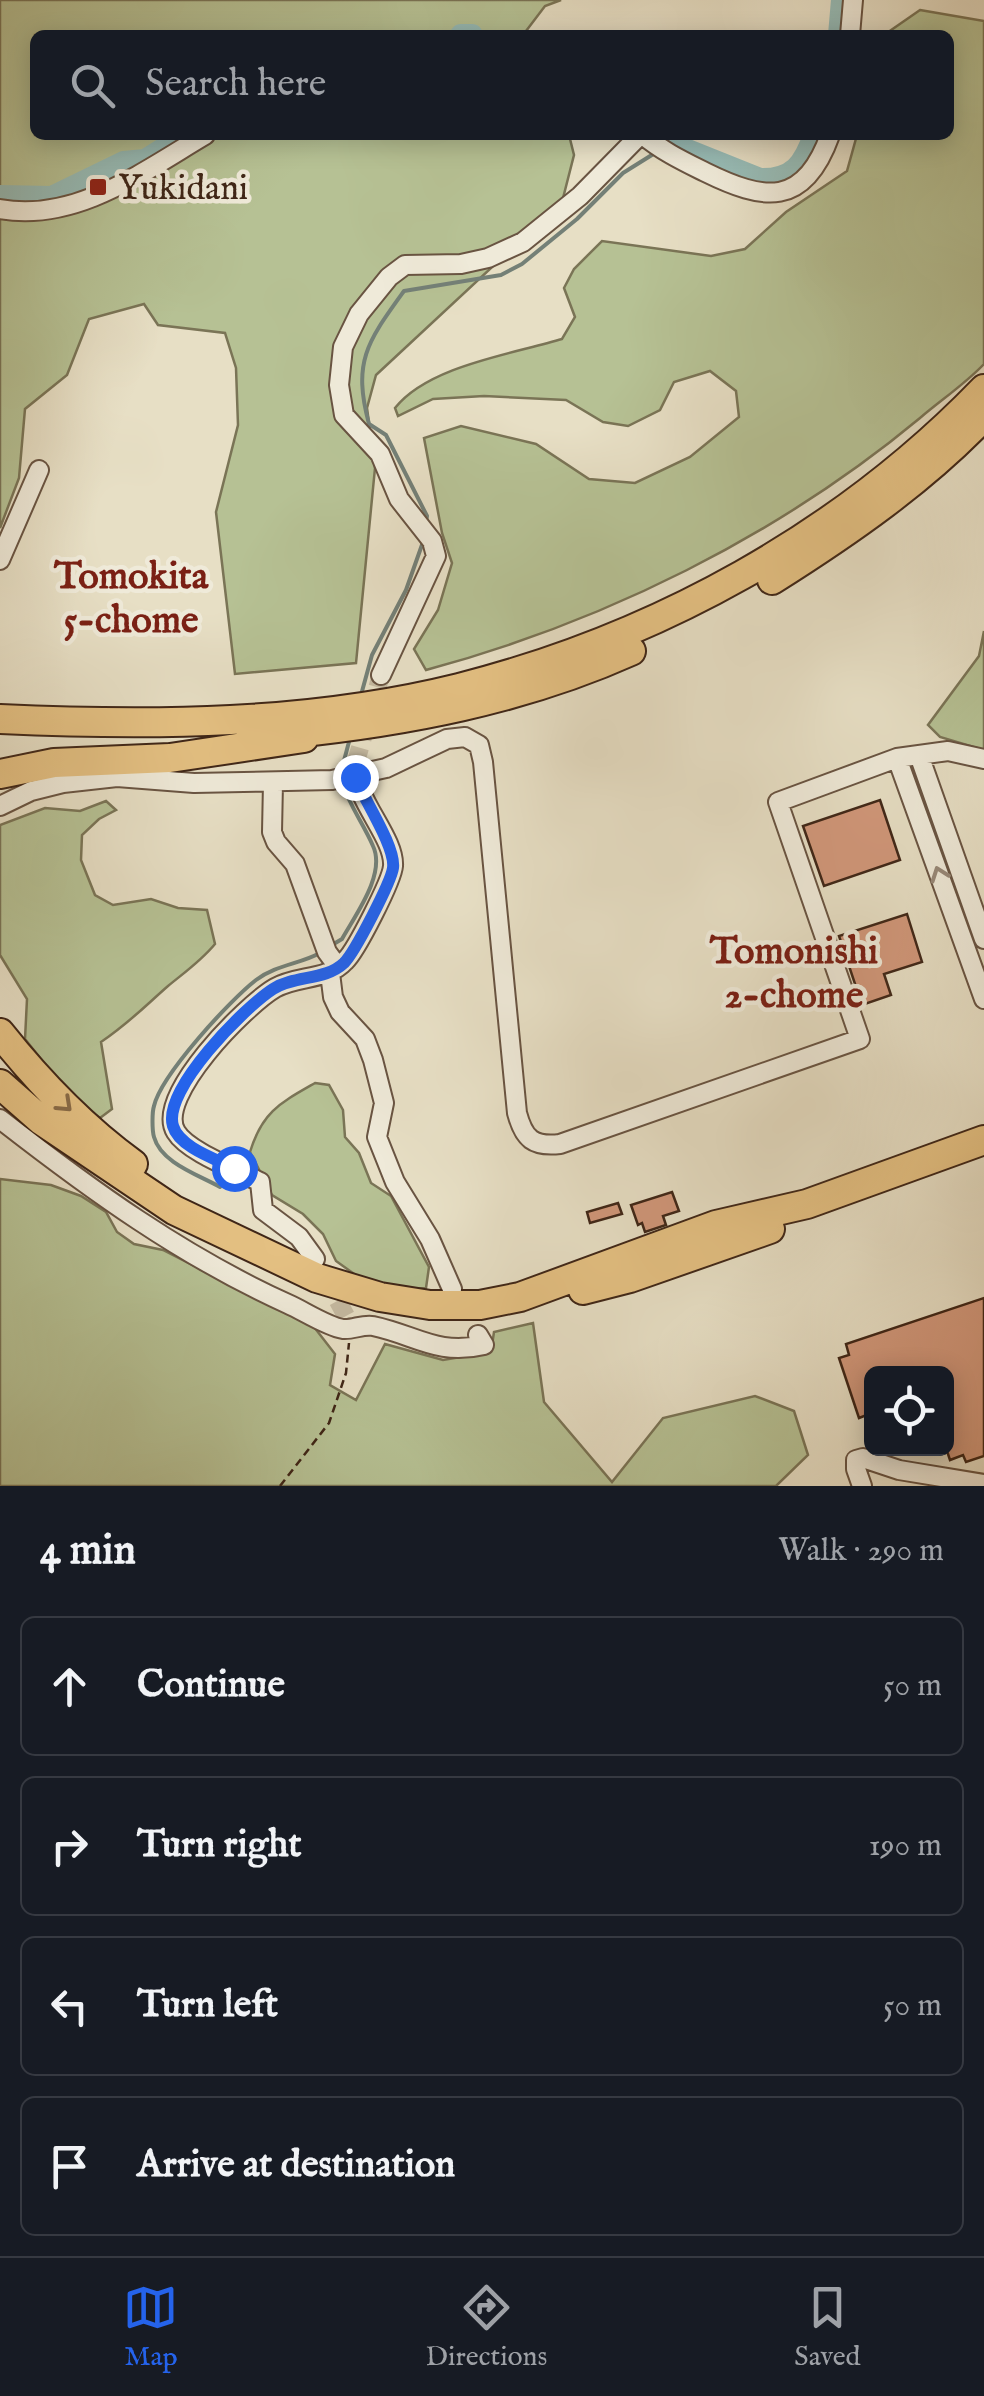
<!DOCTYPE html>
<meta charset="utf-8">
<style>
:root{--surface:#171b24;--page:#20242c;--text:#f1f3f6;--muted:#9ea1a6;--line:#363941;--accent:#2563eb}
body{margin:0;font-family:"IM FELL English",serif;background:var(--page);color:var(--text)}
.controls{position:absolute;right:30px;bottom:30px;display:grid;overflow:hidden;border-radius:15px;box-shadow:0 5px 25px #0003}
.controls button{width:90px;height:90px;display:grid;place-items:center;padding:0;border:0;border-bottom:2px solid var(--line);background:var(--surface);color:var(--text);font:50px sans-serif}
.stop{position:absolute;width:30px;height:30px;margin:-22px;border:8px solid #2563eb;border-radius:50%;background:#fff}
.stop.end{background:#2563eb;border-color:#fff;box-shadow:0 2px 10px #0008}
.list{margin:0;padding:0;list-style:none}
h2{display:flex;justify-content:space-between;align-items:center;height:130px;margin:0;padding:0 40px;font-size:42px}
h2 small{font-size:32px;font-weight:400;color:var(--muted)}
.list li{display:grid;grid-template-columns:65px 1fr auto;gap:30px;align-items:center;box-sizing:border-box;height:140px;margin:0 20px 20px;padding:0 20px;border:2px solid var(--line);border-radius:15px}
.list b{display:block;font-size:38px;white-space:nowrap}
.list em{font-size:32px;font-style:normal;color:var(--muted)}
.icon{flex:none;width:55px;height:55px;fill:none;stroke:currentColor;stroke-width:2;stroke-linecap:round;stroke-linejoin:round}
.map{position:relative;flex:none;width:984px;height:1486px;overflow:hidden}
.search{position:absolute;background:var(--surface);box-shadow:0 5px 25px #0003;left:30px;right:30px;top:30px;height:110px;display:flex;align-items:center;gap:25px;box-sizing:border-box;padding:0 35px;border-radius:15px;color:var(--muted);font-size:38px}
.sheet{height:770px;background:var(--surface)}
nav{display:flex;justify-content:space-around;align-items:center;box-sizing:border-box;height:140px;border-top:2px solid var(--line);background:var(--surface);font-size:28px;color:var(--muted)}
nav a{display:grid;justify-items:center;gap:5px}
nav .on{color:var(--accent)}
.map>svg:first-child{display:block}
.green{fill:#b6c194;stroke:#7a7456;stroke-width:2.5}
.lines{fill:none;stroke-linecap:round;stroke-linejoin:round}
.stream{stroke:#748077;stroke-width:4}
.river{stroke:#97bcb7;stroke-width:22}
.building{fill:#d1977a;stroke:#3f2617;stroke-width:2.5}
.minor-tunnel{stroke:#c5baa2;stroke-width:18;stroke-dasharray:18 9;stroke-linecap:butt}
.minor-casing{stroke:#695442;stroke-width:22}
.highway-casing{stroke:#3f2617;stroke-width:32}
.path{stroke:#3f2617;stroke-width:2.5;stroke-dasharray:8 5;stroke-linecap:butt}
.minor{stroke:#efead9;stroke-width:18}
.highway{stroke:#e4c082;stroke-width:28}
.oneway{stroke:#978878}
.oneway2{stroke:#896b47}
.route{stroke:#2563eb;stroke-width:12}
.poi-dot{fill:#8f2418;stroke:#efead9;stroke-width:4}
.labels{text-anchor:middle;stroke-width:9;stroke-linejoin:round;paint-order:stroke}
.poi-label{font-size:35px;fill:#3f2617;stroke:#efead9;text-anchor:start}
.neighbourhood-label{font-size:38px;font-weight:bold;fill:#7a1f14;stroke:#efead9}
</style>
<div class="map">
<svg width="984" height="1486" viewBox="0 0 984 1486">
<rect width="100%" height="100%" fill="#e7dfc5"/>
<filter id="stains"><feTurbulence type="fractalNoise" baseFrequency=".002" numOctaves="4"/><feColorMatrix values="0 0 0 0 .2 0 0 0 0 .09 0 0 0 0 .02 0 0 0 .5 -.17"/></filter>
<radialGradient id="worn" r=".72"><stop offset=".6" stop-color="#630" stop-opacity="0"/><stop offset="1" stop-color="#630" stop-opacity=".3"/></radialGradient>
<!-- green -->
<path class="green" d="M0 0H561L545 6 523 35H35V135H569L574 155 562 202 376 375 367 408 375 468 356 663 235 674 216 512 238 425 236 368 225 333 158 325 144 304 89 319 67 375 25 409 19 478 0 528Z
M920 10 984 21V364C965 384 941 400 920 418 778 536 604 622 426 670L414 649 438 610 452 563 442 533 424 438 461 426 536 444 589 479 635 483 690 457 739 417 736 391 710 371 674 382 660 410 628 426 603 422 566 400 484 396 433 399 398 416 395 408C428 366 512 354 562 339L575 317 564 288 574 269 602 241 711 256 745 249 786 212 847 171 857 135H949V35H884Z
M984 631V750L940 737 928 725 979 656Z
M106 801 116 810 99 819 82 835 81 860 95 895 113 905 151 899 178 908 207 910 215 944C201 961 185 972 168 986 143 1008 129 1023 101 1042L112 1109 100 1118 75 1102 25 1039 27 999 0 955V825L45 808 80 811Z
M315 1083 329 1085 343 1110 345 1137 359 1153 371 1183 391 1196 429 1267 426 1288 398 1290 364 1281 336 1261 323 1234 303 1214 272 1195 250 1152C262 1112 280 1103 315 1083Z
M0 1179 51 1185 81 1196 106 1212 117 1232 134 1244 163 1250 314 1327 335 1354 330 1385 356 1400 385 1344 443 1360 491 1352 494 1332 533 1323 544 1402 612 1482 663 1418 755 1396 794 1411 808 1455 776 1486H0Z"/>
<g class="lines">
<!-- stream -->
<path class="stream" d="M426 523 427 516 386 435 369 424C352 361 368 341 404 291L501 275 522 264 577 219 623 173 655 153
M361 695 372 655 406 590 423 542
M341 772 350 738
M332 945 342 939C356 914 386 874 373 846 363 823 349 805 342 782
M220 1187C199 1175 161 1163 154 1137 152 1130 152 1112 154 1106 161 1075 231 999 256 980 276 965 300 964 320 953"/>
<!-- river -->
<path class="river" d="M461 35H472
M839 35 842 0
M666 135 675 145 760 179C793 180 804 164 814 135
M0 196 52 197 124 162 145 160 185 135"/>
</g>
<!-- building -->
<path class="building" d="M880 800 900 860 824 886 803 826Z
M907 914 922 962 884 974 891 995 862 1005 839 936Z
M672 1192 679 1211 663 1216 666 1225 645 1232 642 1223 638 1225 631 1205Z
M618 1203 622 1214 590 1223 587 1212Z
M984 1298V1456L966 1462 963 1455 950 1460 946 1448V1374H872V1413L859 1418 839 1358 849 1355 846 1344Z"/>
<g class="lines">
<!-- minor-tunnel -->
<path class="minor-tunnel" d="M355 765 381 675
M325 1277 346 1316"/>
<!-- minor casing -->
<g class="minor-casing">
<path id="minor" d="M850 35 853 0
M643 135C662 151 683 161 705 172 764 201 804 208 830 135
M0 209C75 223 144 171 205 135
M0 560 39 470
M381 675 436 556 432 541 399 499 380 454 344 415 339 385 343 347 359 314 389 277 405 265 461 264 488 258 523 242 580 196 640 135
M919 755 984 939
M897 758 984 999
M273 783 272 832 276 842 295 864 327 952 338 967
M0 806 31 791 63 783 117 777 194 783 332 780 386 768 447 739 465 737 479 745 483 762 517 1113C524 1139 533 1147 560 1144L860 1039 778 802 897 758 948 751 984 759
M330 973 333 997 340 1012 365 1039 373 1060 384 1103 377 1137 395 1182 430 1239 452 1289
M0 1119C91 1190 182 1256 288 1304 304 1311 326 1326 343 1329 353 1330 363 1324 373 1326 416 1335 437 1356 484 1345L478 1335
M315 1259 299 1237 263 1210 260 1182C238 1170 188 1152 176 1132 154 1097 246 1005 275 988 297 975 327 981 345 961 356 951 392 880 393 866 395 838 355 800 355 767
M862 1486 856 1469V1460L863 1458 899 1470 984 1484"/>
</g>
<!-- highway casing -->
<g class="highway-casing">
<path id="highway" d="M772 580C848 532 922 481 984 416
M0 719C152 726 310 725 459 688 656 638 842 536 984 389
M286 734C404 722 522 700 631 651
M0 774 54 763 170 758 304 738
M0 1033C39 1082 82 1127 133 1164
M0 1084 42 1121 174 1210 317 1278 380 1297 430 1305H480L520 1297 716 1225 807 1204 984 1140
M583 1290 630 1278 770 1229"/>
</g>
<!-- path -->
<path class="path" d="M280 1486 329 1423 346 1373 349 1343"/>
<!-- minor -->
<use href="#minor" class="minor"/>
<!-- highway -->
<use href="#highway" class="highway"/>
</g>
<!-- one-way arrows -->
<defs><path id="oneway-chevron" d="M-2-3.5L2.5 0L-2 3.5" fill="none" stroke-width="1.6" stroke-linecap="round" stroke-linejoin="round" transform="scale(2.5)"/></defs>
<use class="oneway" href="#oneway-chevron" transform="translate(939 874) rotate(-110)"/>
<use class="oneway2" href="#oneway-chevron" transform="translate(65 1105) rotate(43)"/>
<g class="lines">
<!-- route -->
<path class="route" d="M234 1168C216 1159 179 1147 173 1126 162 1090 245 1007 273 989 295 975 325 981 344 963 355 952 391 882 393 868 396 847 363 798 355 777"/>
</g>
<!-- markers -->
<rect class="poi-dot" x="88" y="177" width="20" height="20" rx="5"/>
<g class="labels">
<!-- poi labels -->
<g class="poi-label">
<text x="118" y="199">Yukidani</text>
</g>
<!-- neighbourhood labels -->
<g class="neighbourhood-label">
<text x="131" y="588">Tomokita<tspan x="131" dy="44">5-chome</tspan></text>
<text x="794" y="963">Tomonishi<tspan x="794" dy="44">2-chome</tspan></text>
</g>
</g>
<rect width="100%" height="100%" filter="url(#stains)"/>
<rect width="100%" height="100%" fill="url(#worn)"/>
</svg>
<div class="controls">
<button><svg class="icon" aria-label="locate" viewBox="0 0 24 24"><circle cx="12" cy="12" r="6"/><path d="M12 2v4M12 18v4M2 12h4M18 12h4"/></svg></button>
</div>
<div class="stop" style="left:234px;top:1168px"></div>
<div class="stop end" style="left:355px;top:777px"></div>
<div class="search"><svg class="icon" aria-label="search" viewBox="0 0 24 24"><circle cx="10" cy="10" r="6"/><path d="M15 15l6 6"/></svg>Search here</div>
</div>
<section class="sheet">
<h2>4 min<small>Walk · 290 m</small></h2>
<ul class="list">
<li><svg class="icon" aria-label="ahead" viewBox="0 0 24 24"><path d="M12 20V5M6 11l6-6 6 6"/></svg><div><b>Continue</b></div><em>50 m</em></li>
<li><svg class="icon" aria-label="right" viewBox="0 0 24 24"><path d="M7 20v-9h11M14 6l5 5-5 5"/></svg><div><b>Turn right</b></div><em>190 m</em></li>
<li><svg class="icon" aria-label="left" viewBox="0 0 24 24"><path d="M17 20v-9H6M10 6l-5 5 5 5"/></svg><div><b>Turn left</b></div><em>50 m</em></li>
<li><svg class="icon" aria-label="arrive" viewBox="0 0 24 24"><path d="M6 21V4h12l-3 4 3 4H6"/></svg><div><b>Arrive at destination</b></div></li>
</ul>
</section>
<nav>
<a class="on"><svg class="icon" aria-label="map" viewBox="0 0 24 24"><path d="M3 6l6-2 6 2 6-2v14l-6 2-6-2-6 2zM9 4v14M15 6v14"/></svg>Map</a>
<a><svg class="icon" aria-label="directions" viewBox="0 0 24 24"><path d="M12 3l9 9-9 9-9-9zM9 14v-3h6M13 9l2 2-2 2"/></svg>Directions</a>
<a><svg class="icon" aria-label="saved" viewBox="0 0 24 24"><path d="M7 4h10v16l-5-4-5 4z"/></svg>Saved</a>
</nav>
